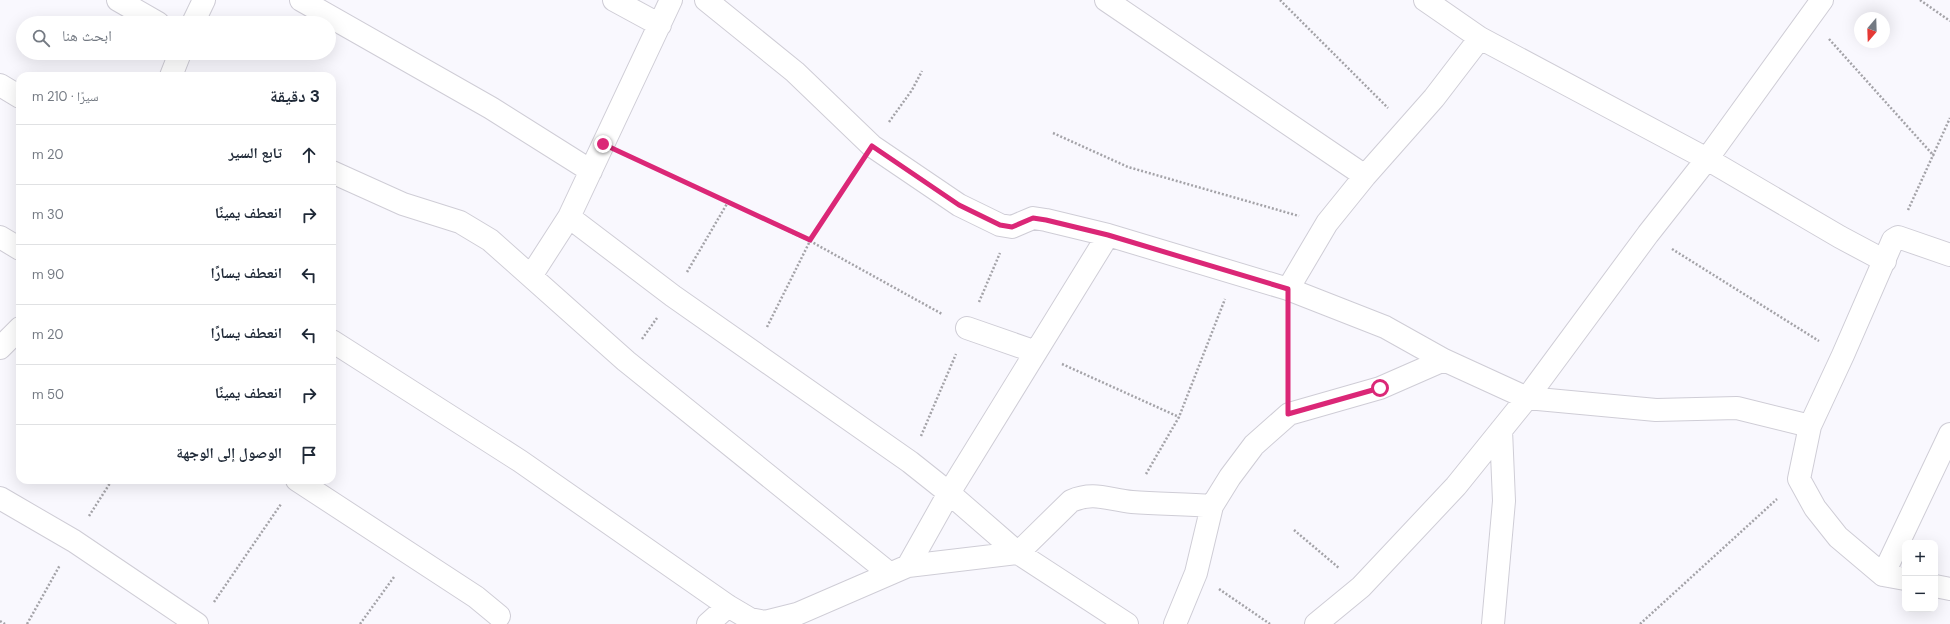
<!DOCTYPE html>
<html lang="ar">
<meta charset="utf-8">
<style>
:root{--surface:#fff;--page:#f2f2f3;--text:#1f2937;--muted:#747a83;--line:#e0e1e3}
body{margin:0;font-family:"DM Sans","Noto Naskh Arabic",sans-serif;background:var(--page);color:var(--text);direction:rtl}
.controls{position:absolute;right:12px;bottom:12px;display:grid;overflow:hidden;border-radius:8px;box-shadow:0 4px 16px #0002}
.controls button{width:36px;height:36px;display:grid;place-items:center;padding:0;border:0;border-bottom:1px solid var(--line);background:var(--surface);color:var(--text);font:20px sans-serif}
.compass{position:absolute;left:1854px;top:12px;width:36px;height:36px;border-radius:50%;background:var(--surface);box-shadow:0 4px 16px #0002;rotate:199deg}
.stop{position:absolute;width:12px;height:12px;margin:-9px;border:3px solid #db2777;border-radius:50%;background:#fff}
.stop.end{background:#db2777;border-color:#fff;box-shadow:0 1px 4px #0008}
.list{margin:0;padding:0;list-style:none}
h2{display:flex;justify-content:space-between;align-items:center;height:52px;margin:0;padding:0 16px;font-size:17px}
h2 small{font-size:13px;font-weight:400;color:var(--muted)}
.list li{display:grid;grid-template-columns:26px 1fr auto;gap:12px;align-items:center;box-sizing:border-box;height:60px;padding:0 16px;border-top:1px solid var(--line)}
.list b{display:block;font-size:15px;white-space:nowrap}
.list em{font-size:13px;font-style:normal;color:var(--muted)}
.icon{flex:none;width:22px;height:22px;fill:none;stroke:currentColor;stroke-width:2;stroke-linecap:round;stroke-linejoin:round}
.map{position:relative;flex:none;width:1950px;height:624px;overflow:hidden;direction:ltr}
.search{position:absolute;background:var(--surface);box-shadow:0 4px 16px #0002;left:16px;top:16px;width:320px;height:44px;display:flex;align-items:center;gap:10px;box-sizing:border-box;padding:0 14px;border-radius:22px;color:var(--muted);font-size:15px}
.panel{position:absolute;background:var(--surface);box-shadow:0 4px 16px #0002;left:16px;top:72px;width:320px;height:412px;border-radius:12px;direction:rtl}
.map>svg:first-child{display:block}
.lines{fill:none;stroke-linecap:round;stroke-linejoin:round}
.street-casing{stroke:#cfcdd6;stroke-width:24}
.path{stroke:#a4a3a8;stroke-width:2.5;stroke-dasharray:2 2;stroke-linecap:butt}
.street{stroke:#fff;stroke-width:22}
.route{stroke:#db2777;stroke-width:5}
</style>
<div class="map">
<svg width="1950" height="624" viewBox="0 0 1950 624">
<rect width="100%" height="100%" fill="#f9f8fe"/>
<g class="lines">
<!-- street casing -->
<g class="street-casing">
<path id="street" d="M118 0 158 23
M301 0 491 108 591 171
M614 0 660 25
M706 0 795 72 872 146 959 205 1000 225 1012 227 1033 218 1046 220 1108 235 1288 289 1385 327 1444 360 1527 398 1656 410 1737 408 1810 426
M1106 0 1365 176
M1425 0 1480 38 1707 159 1840 237 1885 261
M193 23 204 0
M171 76 180 53
M0 85 20 97
M332 172 403 204 460 222 490 240 626 361 889 573
M569 217 673 296 910 462 949 493 1018 553 1127 624
M0 237 20 249
M531 276 569 217 671 0
M1288 289 1327 223 1365 176 1434 98 1480 38
M967 328 1036 352
M332 341 520 461 728 606 750 619 765 622 797 614 908 566 1018 553 1071 501C1094 491 1109 500 1132 502 1159 504 1185 504 1212 506
M0 348 20 328
M297 480 476 597 499 616
M0 498 74 541 197 624
M908 566 949 493 1108 235
M1883 575 1950 434
M1905 579 1883 575 1838 537 1815 508 1799 479 1810 426 1843 355 1893 240 1898 237 1950 255
M1935 586 1950 589
M708 624 728 606
M1175 624 1196 573 1212 506 1230 477 1254 445 1289 414 1380 388 1444 360
M1316 624 1361 587 1456 486 1527 398 1648 234 1707 159 1822 0
M1493 624 1504 501 1501 430"/>
</g>
<!-- path -->
<path class="path" d="M1280 0 1388 108
M1920 0 1950 21
M1829 39 1934 156
M889 122 912 90 922 71
M1053 133 1128 167 1299 216
M629 156 810 241 942 314
M1908 210 1950 118
M1672 249 1819 341
M687 272 728 202
M979 302 1000 253
M1288 320V385
M767 327 810 241 857 170
M642 339 657 318
M1062 364 1179 417
M921 436 956 354
M1146 474 1179 417 1225 299
M89 516 112 480
M1294 530 1339 568
M1219 589 1270 624
M214 602 281 504
M0 621 5 624
M27 624 60 565
M360 624 394 577
M1640 624 1777 499"/>
<!-- street -->
<use href="#street" class="street"/>
</g>
<g class="lines">
<!-- route -->
<path class="route" d="M603 144 810 240 872 146 959 205 1000 225 1012 227 1033 218 1046 220 1108 235 1288 289V414L1380 388"/>
</g>
</svg>
<div class="controls">
<button>+</button>
<button>−</button>
</div>
<svg class="compass" viewBox="-18 -18 36 36"><path d="M0-13l5 13h-10z" fill="#e53935"/><path d="M0 13l5-13h-10z" fill="#747a83"/></svg>
<div class="stop" style="left:1380px;top:388px"></div>
<div class="stop end" style="left:603px;top:144px"></div>
<div class="search"><svg class="icon" aria-label="search" viewBox="0 0 24 24"><circle cx="10" cy="10" r="6"/><path d="M15 15l6 6"/></svg>ابحث هنا</div>
<section class="panel">
<h2>3 دقيقة<small>سيرًا · 210 m</small></h2>
<ul class="list">
<li><svg class="icon" aria-label="ahead" viewBox="0 0 24 24"><path d="M12 20V5M6 11l6-6 6 6"/></svg><div><b>تابع السير</b></div><em>20 m</em></li>
<li><svg class="icon" aria-label="right" viewBox="0 0 24 24"><path d="M7 20v-9h11M14 6l5 5-5 5"/></svg><div><b>انعطف يمينًا</b></div><em>30 m</em></li>
<li><svg class="icon" aria-label="left" viewBox="0 0 24 24"><path d="M17 20v-9H6M10 6l-5 5 5 5"/></svg><div><b>انعطف يسارًا</b></div><em>90 m</em></li>
<li><svg class="icon" aria-label="left" viewBox="0 0 24 24"><path d="M17 20v-9H6M10 6l-5 5 5 5"/></svg><div><b>انعطف يسارًا</b></div><em>20 m</em></li>
<li><svg class="icon" aria-label="right" viewBox="0 0 24 24"><path d="M7 20v-9h11M14 6l5 5-5 5"/></svg><div><b>انعطف يمينًا</b></div><em>50 m</em></li>
<li><svg class="icon" aria-label="arrive" viewBox="0 0 24 24"><path d="M6 21V4h12l-3 4 3 4H6"/></svg><div><b>الوصول إلى الوجهة</b></div></li>
</ul>
</section>
</div>
